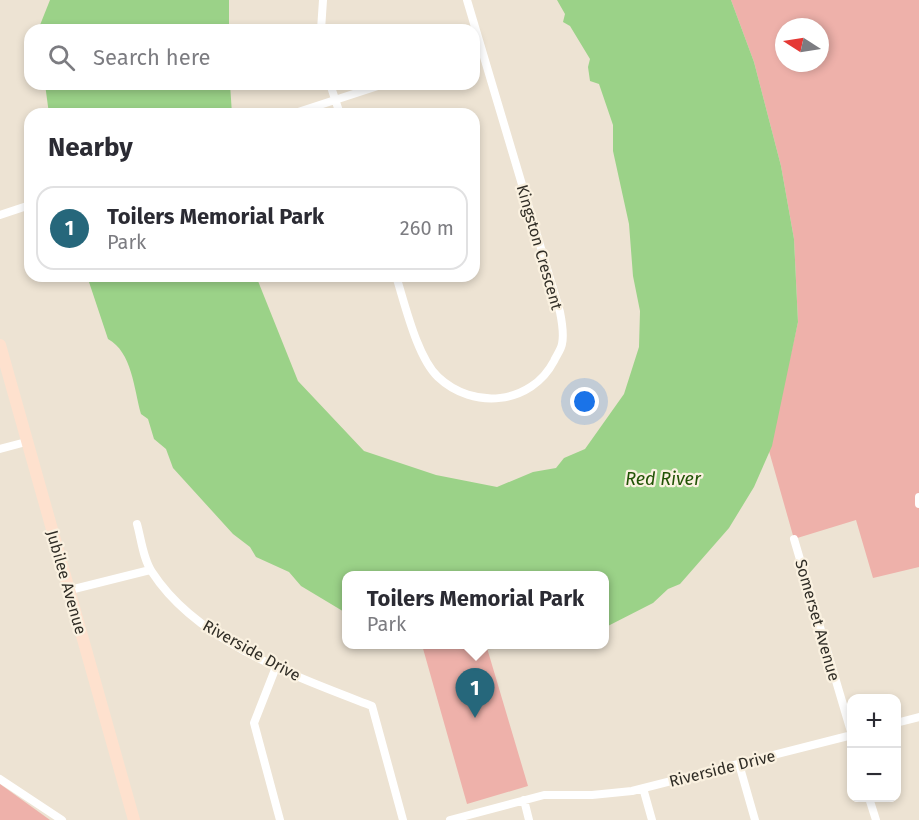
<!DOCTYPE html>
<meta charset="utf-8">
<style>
:root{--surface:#fff;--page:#f7f7f7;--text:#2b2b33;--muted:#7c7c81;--line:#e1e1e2;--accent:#26677b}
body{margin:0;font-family:"Fira Sans",sans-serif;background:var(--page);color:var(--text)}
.controls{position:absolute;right:18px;bottom:18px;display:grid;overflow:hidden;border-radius:12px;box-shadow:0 3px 9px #0003}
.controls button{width:54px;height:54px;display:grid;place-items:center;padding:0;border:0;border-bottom:2px solid var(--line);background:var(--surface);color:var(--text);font:30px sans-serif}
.compass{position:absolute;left:775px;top:18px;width:54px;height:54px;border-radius:50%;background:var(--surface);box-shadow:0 3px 9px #0003;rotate:282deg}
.you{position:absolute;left:585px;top:402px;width:21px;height:21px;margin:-15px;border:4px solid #fff;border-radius:50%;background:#1a73e8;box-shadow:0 0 0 9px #1a73e833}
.badge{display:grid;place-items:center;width:39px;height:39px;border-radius:50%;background:var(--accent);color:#fff;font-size:20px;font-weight:700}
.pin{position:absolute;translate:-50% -50px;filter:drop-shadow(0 2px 3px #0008)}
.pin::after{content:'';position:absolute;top:32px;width:21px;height:18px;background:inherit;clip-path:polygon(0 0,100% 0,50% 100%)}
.popup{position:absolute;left:342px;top:571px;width:267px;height:78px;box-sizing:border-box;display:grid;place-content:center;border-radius:12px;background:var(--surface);filter:drop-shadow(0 2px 4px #0005);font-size:20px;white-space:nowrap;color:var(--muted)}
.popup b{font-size:22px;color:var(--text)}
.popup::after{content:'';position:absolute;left:50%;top:100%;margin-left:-12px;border:12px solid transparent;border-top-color:var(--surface)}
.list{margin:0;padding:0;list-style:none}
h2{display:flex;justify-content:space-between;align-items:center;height:78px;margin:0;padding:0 24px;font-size:26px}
h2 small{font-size:20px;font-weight:400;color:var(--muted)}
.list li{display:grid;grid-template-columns:39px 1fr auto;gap:18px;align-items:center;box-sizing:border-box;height:84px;margin:0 12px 12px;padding:0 12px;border:2px solid var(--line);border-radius:18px}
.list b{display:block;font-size:22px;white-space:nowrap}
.list p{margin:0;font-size:20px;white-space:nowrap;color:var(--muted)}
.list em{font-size:20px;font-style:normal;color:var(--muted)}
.icon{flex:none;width:33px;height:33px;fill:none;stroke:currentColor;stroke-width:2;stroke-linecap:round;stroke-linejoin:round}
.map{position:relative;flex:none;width:919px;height:820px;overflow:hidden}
.search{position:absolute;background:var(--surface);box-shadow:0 3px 9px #0003;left:24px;top:24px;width:456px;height:66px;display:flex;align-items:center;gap:15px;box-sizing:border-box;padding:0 21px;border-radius:18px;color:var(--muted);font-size:22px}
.panel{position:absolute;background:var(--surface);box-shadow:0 3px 9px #0003;left:24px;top:108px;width:456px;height:174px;border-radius:18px}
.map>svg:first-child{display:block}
.green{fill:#eeb1aa;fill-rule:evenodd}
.water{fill:#9bd288}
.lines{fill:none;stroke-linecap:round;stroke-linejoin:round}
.street{stroke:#fff;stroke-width:8}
.secondary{stroke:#fee1ce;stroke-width:12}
.labels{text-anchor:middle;stroke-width:4.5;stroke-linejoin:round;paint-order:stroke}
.street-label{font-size:16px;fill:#302d26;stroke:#faf1e0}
.water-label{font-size:18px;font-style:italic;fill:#215305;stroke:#faf1e0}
</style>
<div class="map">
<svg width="919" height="820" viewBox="0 0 919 820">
<rect width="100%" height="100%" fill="#ede3d3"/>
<!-- green -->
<path class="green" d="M731 0H919V567L873 578 856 520 794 539 769 451 798 322 794 239 781 166 754 62ZM784 27H820V63H784Z
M422 645C444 644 464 650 487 648L528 786 467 804Z
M0 784 50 820H0Z"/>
<!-- water -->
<path class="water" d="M50 0H229V30H38Z
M557 0H731L754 62 781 166 794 239 798 322 772 446 754 487 729 528 680 584 668 589 653 603 604 628V576H346V613L301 586 289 572 256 557 250 547 233 534 173 468 166 449 154 439 148 419 141 414C134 389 132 352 108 339L87 276H256L298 381 364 451 436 475 497 487 533 472 556 468 564 458 585 449 624 394 639 347 640 311 633 276 629 224 613 151V125L599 84 590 81 588 67 590 59 570 26 563 22 565 14Z
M45 84H230L232 114H49Z"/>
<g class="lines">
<!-- street -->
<path class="street" d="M321 30 323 0
M330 84 340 114
M292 114 384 84
M0 215 30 205
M396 276C405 304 417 357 438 377 473 410 531 405 554 361 556 356 561 350 562 344 564 335 562 322 560 312L467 0
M0 449 26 442
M919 497V504
M137 524C141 538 143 559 152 572 197 642 297 677 372 706L403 820
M794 539 852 735
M70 590 150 570
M276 667 254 723 280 820
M896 723 919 717
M739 764 755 820
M0 779 62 820
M643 788 652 820
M869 798 876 820
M524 800 529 820
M450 820 544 795H592L632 791 852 735"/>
<!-- secondary -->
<path class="secondary" d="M0 345 134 820"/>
</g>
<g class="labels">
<!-- street labels -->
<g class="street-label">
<text transform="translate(540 247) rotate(74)" y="6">Kingston Crescent</text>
<text transform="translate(67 582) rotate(74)" y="6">Jubilee Avenue</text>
<text transform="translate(818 620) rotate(74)" y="6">Somerset Avenue</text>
<text transform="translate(252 650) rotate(29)" y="6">Riverside Drive</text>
<text transform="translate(722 768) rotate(-14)" y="6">Riverside Drive</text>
</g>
<!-- water labels -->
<g class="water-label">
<text x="663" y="485">Red River</text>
</g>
</g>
</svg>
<div class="controls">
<button>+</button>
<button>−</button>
</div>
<svg class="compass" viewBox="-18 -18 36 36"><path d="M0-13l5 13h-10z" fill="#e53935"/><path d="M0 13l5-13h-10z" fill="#7c7c81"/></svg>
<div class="you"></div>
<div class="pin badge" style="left:475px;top:718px">1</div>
<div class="popup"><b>Toilers Memorial Park</b>Park</div>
<div class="search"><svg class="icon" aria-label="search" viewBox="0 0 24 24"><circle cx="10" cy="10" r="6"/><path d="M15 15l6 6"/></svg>Search here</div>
<section class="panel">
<h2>Nearby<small></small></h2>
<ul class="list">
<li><span class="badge">1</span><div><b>Toilers Memorial Park</b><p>Park</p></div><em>260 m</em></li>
</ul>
</section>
</div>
